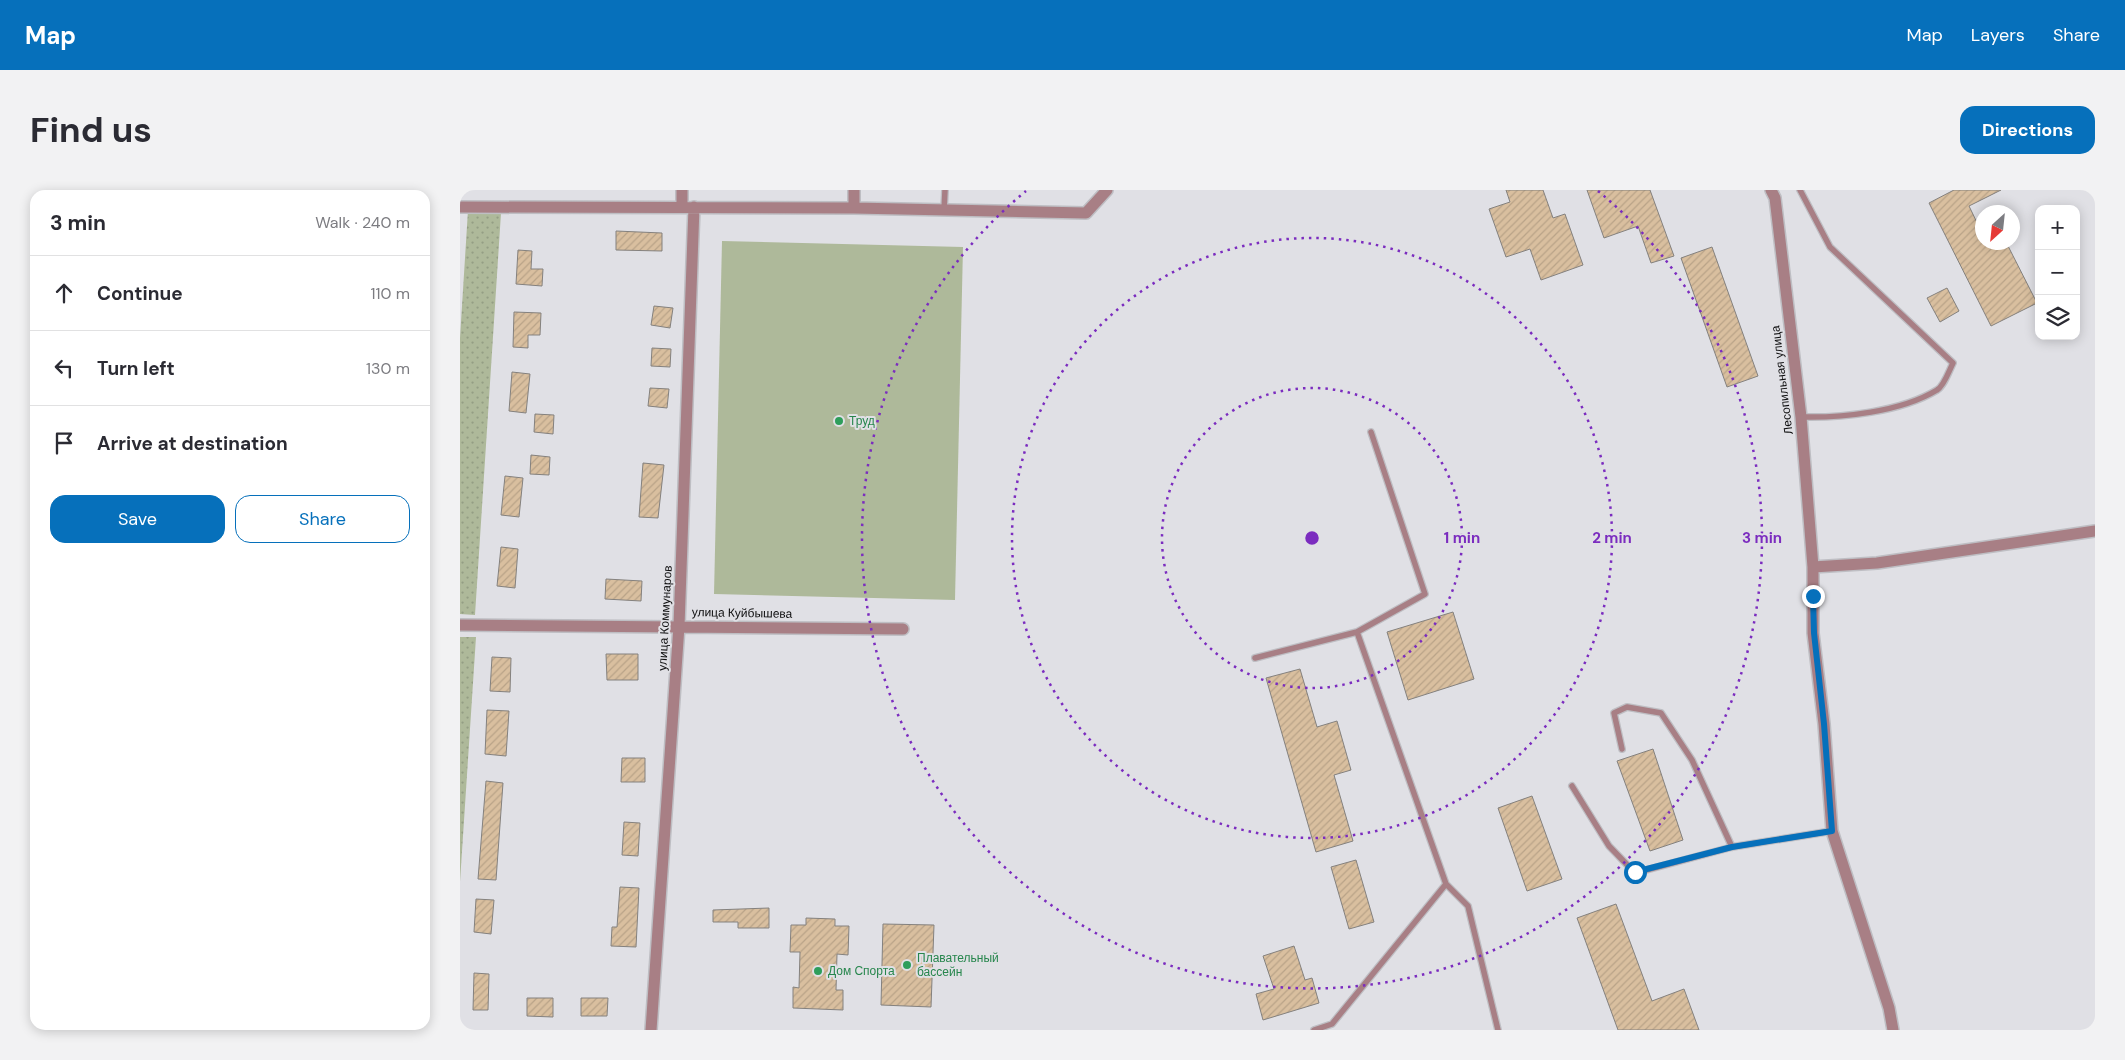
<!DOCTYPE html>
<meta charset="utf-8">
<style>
:root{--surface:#fff;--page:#f2f2f3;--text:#2b2b33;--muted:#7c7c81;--line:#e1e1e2;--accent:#0670bb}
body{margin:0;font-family:"DM Sans",sans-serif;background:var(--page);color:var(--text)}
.controls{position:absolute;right:15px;top:15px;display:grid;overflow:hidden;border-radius:10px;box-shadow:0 2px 12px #0003}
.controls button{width:45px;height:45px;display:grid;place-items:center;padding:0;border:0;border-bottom:1px solid var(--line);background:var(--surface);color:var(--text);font:25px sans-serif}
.compass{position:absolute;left:1515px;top:15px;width:45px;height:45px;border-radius:50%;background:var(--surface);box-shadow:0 2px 12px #0003;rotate:207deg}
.stop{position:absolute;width:15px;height:15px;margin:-11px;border:4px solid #0670bb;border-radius:50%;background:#fff}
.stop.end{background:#0670bb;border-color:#fff;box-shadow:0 1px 5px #0008}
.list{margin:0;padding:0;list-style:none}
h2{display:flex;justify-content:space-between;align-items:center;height:65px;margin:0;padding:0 20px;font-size:21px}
h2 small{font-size:16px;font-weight:400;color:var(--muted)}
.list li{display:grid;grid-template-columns:32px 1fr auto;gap:15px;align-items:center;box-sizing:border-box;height:75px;padding:0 20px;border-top:1px solid var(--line)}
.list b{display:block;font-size:19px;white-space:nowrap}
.list em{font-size:16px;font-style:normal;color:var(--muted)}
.actions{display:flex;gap:10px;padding:15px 20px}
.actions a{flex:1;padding:11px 0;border:1px solid var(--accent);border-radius:15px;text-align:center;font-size:18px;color:var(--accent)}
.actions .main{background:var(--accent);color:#fff}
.icon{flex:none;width:28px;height:28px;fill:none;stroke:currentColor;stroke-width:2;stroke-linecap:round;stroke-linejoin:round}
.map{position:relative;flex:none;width:1635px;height:840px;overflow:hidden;border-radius:15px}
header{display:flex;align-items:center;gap:30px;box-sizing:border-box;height:70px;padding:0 25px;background:var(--accent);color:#fff}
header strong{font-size:24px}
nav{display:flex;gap:28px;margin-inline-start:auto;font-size:18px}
.intro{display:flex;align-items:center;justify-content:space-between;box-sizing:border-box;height:120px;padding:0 30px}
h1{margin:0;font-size:35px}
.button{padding:12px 22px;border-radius:15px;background:var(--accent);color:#fff;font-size:18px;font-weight:700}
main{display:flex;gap:30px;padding:0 30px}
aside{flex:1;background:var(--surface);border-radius:15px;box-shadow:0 2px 12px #0003}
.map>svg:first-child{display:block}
.grass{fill:url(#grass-dots)}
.park{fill:#aeb99a}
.building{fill:url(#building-hatch);stroke:#84817e}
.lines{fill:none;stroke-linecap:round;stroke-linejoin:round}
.service-casing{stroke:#bebec3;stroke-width:8}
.minor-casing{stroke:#bebec3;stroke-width:14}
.service{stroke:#a87f85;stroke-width:5.5}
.minor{stroke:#a87f85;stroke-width:11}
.route{stroke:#0670bb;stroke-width:6}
.ring{fill:none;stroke:#7b2cbf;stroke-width:2.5;stroke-dasharray:2.5 5}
.leisure-dot{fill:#2e9e5b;stroke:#e0e0e5;stroke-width:2}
.labels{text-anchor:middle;stroke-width:4;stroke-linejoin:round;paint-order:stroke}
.street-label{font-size:12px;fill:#0e0e0f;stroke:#e0e0e5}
.leisure-label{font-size:12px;fill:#27864d;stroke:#e0e0e5;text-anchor:start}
.centre{fill:#7b2cbf;stroke:#e0e0e5;stroke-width:2.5}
.ring-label{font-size:15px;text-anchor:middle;font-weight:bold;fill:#7b2cbf;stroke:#e0e0e5;stroke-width:4;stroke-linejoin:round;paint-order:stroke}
</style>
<header>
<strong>Map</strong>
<nav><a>Map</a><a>Layers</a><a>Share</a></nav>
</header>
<div class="intro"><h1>Find us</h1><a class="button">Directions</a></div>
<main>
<aside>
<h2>3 min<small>Walk · 240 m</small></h2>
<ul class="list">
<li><svg class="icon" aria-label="ahead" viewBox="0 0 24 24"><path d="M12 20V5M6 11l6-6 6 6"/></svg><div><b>Continue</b></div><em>110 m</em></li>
<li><svg class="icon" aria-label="left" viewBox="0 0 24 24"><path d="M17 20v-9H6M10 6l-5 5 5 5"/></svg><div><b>Turn left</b></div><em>130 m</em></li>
<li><svg class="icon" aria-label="arrive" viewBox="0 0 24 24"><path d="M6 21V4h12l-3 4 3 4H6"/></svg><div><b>Arrive at destination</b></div></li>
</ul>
<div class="actions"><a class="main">Save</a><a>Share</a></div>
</aside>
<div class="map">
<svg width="1635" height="840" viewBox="0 0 1635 840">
<defs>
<pattern id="grass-dots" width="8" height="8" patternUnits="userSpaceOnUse" patternTransform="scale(1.25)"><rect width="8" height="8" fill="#aeb99a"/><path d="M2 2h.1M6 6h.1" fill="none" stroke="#949e84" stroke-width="1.8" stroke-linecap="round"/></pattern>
<pattern id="building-hatch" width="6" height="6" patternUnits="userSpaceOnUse" patternTransform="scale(1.25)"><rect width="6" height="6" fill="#d9bf9f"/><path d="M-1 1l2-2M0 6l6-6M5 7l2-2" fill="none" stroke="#b9a388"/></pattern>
</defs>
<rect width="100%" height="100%" fill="#e0e0e5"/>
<!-- grass -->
<path class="grass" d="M8 20 41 23 15 425 0 424V148Z
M0 447H16L0 692Z"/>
<!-- park -->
<path class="park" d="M262 51 503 57 495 410 254 404Z"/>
<!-- building -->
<path class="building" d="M1046 0H1083L1093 28 1105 24 1123 75 1081 90 1070 59 1046 67 1029 19 1050 12Z
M1127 0H1190L1214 66 1191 73 1178 36 1144 48Z
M1494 0H1541L1509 16 1522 43V52H1546L1577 113 1531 136 1469 13Z
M156 41 202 43V61L156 60Z
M1252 57 1298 186 1267 197 1221 68Z
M58 60 72 61 71 79H83L82 96 56 94Z
M1487 98 1499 121 1480 132 1467 108Z
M194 116 213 118 210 138 191 135Z
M54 122 81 123 80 145H68V158L53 157Z
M192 158 211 159 210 177 191 176Z
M52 182 70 184 66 223 49 221Z
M190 198 209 199 207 218 188 216Z
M75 224 94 225 93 244 74 242Z
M71 265 90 267 89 285 70 284Z
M183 273 204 275 198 328 179 327Z
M45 286 63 288 59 327 41 325Z
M41 357 58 359 55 398 37 396Z
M146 389 182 391 181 411 145 409Z
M993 422 1014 489 948 510 927 442Z
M146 464H178V490H147Z
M32 467 51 468 50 502 30 501Z
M840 479 857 537 877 531 891 580 874 585 893 651 856 662 806 488Z
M27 520 49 521 46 566 25 564Z
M1193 559 1223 650 1190 661 1157 571Z
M162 568H185V592H161Z
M26 591 43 593 36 690 18 689Z
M1072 606 1102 689 1067 701 1038 618Z
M164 632 180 633 178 666 162 665Z
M896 670 914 732 889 739 871 677Z
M160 697 179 698 176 757 151 756 152 737H157Z
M16 709 34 710 31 744 14 742Z
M1156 714 1192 811 1224 799 1239 840H1158L1117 728Z
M309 718V738H278V732H253V720Z
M346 728 375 729V736H389L388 765 377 764 376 800H383V820L333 818V797L339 798 340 762H330L331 735H346Z
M423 734 474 735 471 817 421 815Z
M834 756 845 790 852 788 859 813 803 830 796 804 814 799 803 766Z
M14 783 29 784 28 820H13Z
M67 808H93V827L67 826Z
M121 808H148L147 826H121Z"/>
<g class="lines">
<!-- service casing -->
<g class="service-casing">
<path id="service" d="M1340 0 1370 57 1493 173C1489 181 1484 196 1477 200 1441 222 1382 228 1341 227
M484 21 485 0
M897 442 965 404 911 242
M795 468 897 442 986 694 872 834 854 840
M1162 559 1154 523 1167 517 1201 523 1232 570 1272 657
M1112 596 1149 656 1175 683 1272 657 1372 641
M986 694 1008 716 1038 840"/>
</g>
<!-- minor casing -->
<g class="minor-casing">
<path id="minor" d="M222 0V17
M394 0V18
M1311 0 1315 8 1341 227 1353 377V443L1364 534 1372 641 1429 818 1433 840
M0 17 394 18 626 23 647 0
M1353 377 1417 373 1635 341
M0 435 443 439
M191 840 219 436 234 17"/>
</g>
<!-- service -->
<use href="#service" class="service"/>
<!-- minor -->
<use href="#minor" class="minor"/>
</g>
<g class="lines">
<!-- route -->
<path class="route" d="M1175 682 1272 657 1372 641 1364 534 1354 443 1353 406"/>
</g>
<!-- distance rings -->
<g class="ring">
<circle cx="852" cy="348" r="150"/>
<circle cx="852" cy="348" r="300"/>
<path d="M1138 1A450 450 0 1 1 566 1"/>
</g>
<!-- markers -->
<g class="leisure-dot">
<circle cx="379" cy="231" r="5"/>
<circle cx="447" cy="775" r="5"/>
<circle cx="358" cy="781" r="5"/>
</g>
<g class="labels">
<!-- street labels -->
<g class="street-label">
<text transform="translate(1322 190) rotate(-97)" y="4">Лесопильная улица</text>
<text transform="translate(282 423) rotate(1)" y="4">улица Куйбышева</text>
<text transform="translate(205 428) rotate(-87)" y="4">улица Коммунаров</text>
</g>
<!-- leisure labels -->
<g class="leisure-label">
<text x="389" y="235">Труд</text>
<text x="457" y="772">Плавательный<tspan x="457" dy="14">бассейн</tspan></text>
<text x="368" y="785">Дом Спорта</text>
</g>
</g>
<circle cx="852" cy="348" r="8" class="centre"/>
<g class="ring-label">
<text x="1002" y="353">1 min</text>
<text x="1152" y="353">2 min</text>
<text x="1302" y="353">3 min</text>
</g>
</svg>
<div class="controls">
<button>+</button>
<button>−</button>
<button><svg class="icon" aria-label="layers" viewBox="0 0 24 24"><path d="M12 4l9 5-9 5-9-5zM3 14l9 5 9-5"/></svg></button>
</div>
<svg class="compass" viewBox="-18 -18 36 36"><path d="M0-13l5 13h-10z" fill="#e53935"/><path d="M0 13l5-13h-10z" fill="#7c7c81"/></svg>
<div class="stop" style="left:1175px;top:682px"></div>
<div class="stop end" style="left:1353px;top:406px"></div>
</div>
</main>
